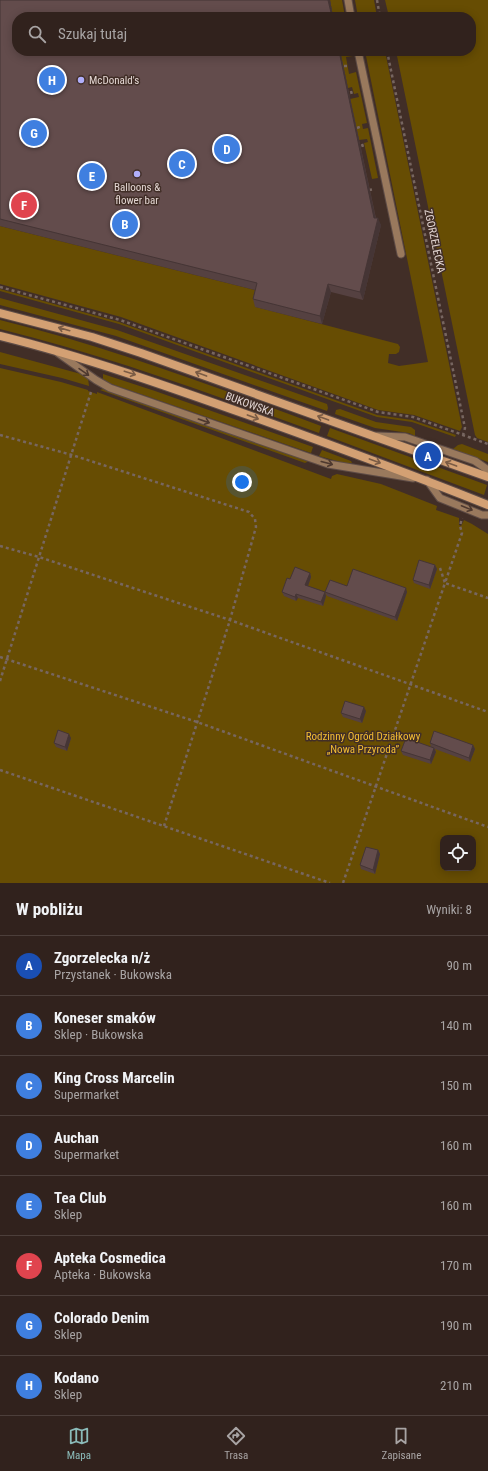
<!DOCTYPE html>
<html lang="pl">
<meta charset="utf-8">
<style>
:root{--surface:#31221d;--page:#392a26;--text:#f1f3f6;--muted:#a8a4a4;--line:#4c3f3b;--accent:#8bbbb9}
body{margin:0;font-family:"Roboto Condensed",sans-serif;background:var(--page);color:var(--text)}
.controls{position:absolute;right:12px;bottom:12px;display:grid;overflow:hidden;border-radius:8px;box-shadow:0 2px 10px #0003}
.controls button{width:36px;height:36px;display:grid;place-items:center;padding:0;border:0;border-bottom:1px solid var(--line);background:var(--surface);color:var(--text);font:20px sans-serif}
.you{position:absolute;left:242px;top:482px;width:14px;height:14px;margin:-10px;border:3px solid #fff;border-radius:50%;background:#1a73e8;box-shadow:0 0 0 6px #1a73e833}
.badge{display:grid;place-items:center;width:26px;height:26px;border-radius:50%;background:var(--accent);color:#fff;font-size:13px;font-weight:700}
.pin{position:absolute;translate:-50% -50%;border:2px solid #fff;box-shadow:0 1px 4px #0006}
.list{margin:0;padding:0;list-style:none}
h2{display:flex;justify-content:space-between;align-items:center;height:52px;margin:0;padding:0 16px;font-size:17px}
h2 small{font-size:13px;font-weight:400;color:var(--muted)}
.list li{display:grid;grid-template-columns:26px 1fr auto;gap:12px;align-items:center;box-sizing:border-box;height:60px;padding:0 16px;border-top:1px solid var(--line)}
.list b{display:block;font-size:15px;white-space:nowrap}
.list p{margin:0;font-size:13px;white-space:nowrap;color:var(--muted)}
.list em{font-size:13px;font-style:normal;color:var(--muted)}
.icon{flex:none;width:22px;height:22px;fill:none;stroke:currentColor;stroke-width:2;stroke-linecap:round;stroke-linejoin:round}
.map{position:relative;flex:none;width:488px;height:883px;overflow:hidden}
.search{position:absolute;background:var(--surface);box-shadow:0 2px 10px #0003;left:12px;right:12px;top:12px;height:44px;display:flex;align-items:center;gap:10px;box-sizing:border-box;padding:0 14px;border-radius:16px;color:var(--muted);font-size:15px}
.sheet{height:532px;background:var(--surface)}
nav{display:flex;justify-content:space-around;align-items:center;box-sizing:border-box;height:56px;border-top:1px solid var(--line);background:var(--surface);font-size:11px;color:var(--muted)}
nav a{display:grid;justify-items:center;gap:2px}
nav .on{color:var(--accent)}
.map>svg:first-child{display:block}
.green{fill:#674d03;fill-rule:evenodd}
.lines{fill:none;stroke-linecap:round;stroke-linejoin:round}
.lane-casing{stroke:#5e4c46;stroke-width:9}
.secondary-casing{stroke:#5e4c46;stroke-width:10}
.path{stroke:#776660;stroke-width:2.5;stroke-dasharray:3 3;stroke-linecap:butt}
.lane{stroke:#99795d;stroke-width:7}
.secondary{stroke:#d3a073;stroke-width:8}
.wall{fill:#554141}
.shaded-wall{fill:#453535}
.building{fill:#634c4c;stroke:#453535}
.oneway{stroke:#7b5c45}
.oneway2{stroke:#4e392f}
.poi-dot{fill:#b0aefa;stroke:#412e27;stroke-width:1.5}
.labels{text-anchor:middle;stroke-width:3;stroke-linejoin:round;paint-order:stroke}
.poi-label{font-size:11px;fill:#e3d6d2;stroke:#412e27;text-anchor:start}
.street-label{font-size:11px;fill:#e3d6d2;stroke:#412e27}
.park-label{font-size:11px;fill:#f3bd32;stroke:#412e27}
</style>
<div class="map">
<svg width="488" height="883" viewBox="0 0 488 883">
<rect width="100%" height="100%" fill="#412e27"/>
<!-- green -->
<path class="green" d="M330 0H342L345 17H333Z
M355 0H374L377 17H358Z
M385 0H488V442L477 438 475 435 396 51H471V17H389Z
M340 51H352L353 56 346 57 349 74 356 72 367 123 362 124 363 129 368 128 378 178 372 179 364 143 368 142 367 139 359 140 350 99 359 97 358 93 354 94 352 87 348 88Z
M365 51H385L462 427 460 431 414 415 378 410 121 317 0 284V226L259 291 256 307 398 344 400 347 399 352 396 354H389L388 363 399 366 428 362Z
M0 289 119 322 377 415 412 420 456 435 455 437 412 422 377 417 119 324 0 291Z
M0 298 117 330 327 404 328 408 327 411 116 336 0 305Z
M0 320C110 347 215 387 321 426L319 433C214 395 109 356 0 329Z
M0 352 81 374 88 378 89 386 62 378 0 364Z
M0 368 61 382 88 390V391L97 394V392L331 479 332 476 337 474 381 484 437 506 436 510 459 518V525L461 526 464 520 472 524 488 534V883H0ZM443 838H473V868H443Z
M103 374 155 391 313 447 311 453 109 383 103 379Z
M103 389 308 460 307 462 305 463 100 390Z
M340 409 376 422 411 427 415 430V436L409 433 375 428 335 414 336 410Z
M330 428 487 485 484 495 327 436Z
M462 444 488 454V462L453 449 458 445Z
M322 450 351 461 352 463H344L319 456Z"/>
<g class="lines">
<!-- lane casing -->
<g class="lane-casing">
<path id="lane" d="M348 0 351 17
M358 51 401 254
M58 353 96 380 110 388 328 464 413 478
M377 436 405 437 475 461 488 470
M427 480 440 498 482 515H488"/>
</g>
<!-- secondary casing -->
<g class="secondary-casing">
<path id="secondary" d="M0 313 92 337 141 353 488 477
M0 336C89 358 175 389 262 420 337 447 413 475 488 505"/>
</g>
<!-- path -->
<path class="path" d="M377 0 380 17
M387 51 465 428 463 435
M344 66H348
M351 91 352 95
M357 128 362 126
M362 144 363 147
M369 190 374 189
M0 287 120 320 378 412 413 417 488 444
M0 435 72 455 249 512 255 519 256 527 230 620 164 826
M0 546 39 557 230 620 488 712
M440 568 445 583 462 533 460 526 462 518
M0 657 197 722 488 827
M0 681 91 392
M0 770 330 883
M343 883 445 583 488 598"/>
<!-- lane -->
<use href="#lane" class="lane"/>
<!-- secondary -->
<use href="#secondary" class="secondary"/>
</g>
<!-- wall -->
<path class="wall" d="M0 0H330L333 17 17 51H340L376 218 381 225 363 300 331 292 322 324 255 307 253 299 255 290 0 226Z
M435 565 437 569 430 589 414 583 413 580Z
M310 573 311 577 308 586 325 592 326 596 323 606 298 598 296 601 284 596 282 592 290 579Z
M347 586 407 592 397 621 327 596 325 592Z
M366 711 362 723 343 717 341 713Z
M71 738 67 751 56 747 54 743Z
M430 743 473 745 475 749 470 762 435 749 436 752 431 764 403 755 401 751 431 747Z
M378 850 380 854 375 874 361 869 360 865Z"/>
<!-- shaded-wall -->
<path class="shaded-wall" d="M328 0H330L333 17H332Z
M339 51H340L377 224 378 218 381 225 363 300 360 292Z
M328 284 331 292 322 324 320 316Z
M435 565 437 569 430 589 429 585Z
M310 573 311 577 307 589 305 585Z
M406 588 407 592 397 621 395 617Z
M325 592 326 596 323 606 321 602Z
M296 594 298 598 296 601 295 597Z
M364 707 366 711 362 723 360 719Z
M69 734 71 738 67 751 65 747Z
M473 745 475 749 470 762 469 758Z
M434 748 436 752 431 764 430 760Z
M378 850 380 854 375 874 373 870Z"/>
<!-- building -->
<path class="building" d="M0 0H328L332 17H17V51H339L374 218H378L360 292 328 284 320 316 253 299 257 283 0 219Z
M419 560 435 565 429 585 413 580Z
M295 567 310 573 305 585 325 592 321 602 296 594 295 597 282 592 287 578 290 579Z
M353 569 406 588 395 617 325 592 330 580 347 586Z
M345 701 364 707 360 719 341 713Z
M58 730 69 734 65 747 54 743Z
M434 731 473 745 469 758 430 743Z
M406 738 434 748 430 760 401 751Z
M366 847 378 850 373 870 360 865Z"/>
<!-- one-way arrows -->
<defs><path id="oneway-shaft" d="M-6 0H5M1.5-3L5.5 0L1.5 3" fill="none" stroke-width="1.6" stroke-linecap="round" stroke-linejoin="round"/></defs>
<g class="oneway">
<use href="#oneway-shaft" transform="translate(64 329) rotate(-164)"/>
<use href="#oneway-shaft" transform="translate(130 373) rotate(18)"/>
<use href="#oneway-shaft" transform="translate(201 374) rotate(-160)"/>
<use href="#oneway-shaft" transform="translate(253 417) rotate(20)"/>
<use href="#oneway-shaft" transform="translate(323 418) rotate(-160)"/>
<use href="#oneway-shaft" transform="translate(375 461) rotate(20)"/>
<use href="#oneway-shaft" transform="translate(451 464) rotate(-160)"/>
</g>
<g class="oneway2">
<use href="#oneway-shaft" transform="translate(84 372) rotate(35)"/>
<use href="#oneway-shaft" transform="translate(204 421) rotate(19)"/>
<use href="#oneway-shaft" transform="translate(327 463) rotate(15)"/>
<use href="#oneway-shaft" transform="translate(467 508) rotate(22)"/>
</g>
<!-- markers -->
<g class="poi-dot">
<circle cx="81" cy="80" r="4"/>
<circle cx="137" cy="174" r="4"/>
</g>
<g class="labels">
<!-- poi labels -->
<g class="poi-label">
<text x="89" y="84">McDonald's</text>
<text x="137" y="191" text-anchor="middle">Balloons &amp;<tspan x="137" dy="13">flower bar</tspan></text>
</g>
<!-- street labels -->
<g class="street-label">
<text transform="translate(435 241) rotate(78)" y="4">ZGORZELECKA</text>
<text transform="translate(250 404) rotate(20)" y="4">BUKOWSKA</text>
</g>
<!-- park labels -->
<g class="park-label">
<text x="363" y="740">Rodzinny Ogród Działkowy<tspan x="363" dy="13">„Nowa Przyroda”</tspan></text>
</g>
</g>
</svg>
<div class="controls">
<button><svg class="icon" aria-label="locate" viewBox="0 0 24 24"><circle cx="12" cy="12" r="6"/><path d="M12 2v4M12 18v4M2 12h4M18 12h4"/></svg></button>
</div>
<div class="you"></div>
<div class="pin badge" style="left:428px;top:456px;background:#1a4fb4">A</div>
<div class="pin badge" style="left:125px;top:224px;background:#3f7fe0">B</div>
<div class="pin badge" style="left:182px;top:164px;background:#3f7fe0">C</div>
<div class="pin badge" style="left:227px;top:149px;background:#3f7fe0">D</div>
<div class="pin badge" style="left:92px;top:176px;background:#3f7fe0">E</div>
<div class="pin badge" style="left:24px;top:205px;background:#e0444e">F</div>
<div class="pin badge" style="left:34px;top:133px;background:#3f7fe0">G</div>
<div class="pin badge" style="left:52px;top:80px;background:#3f7fe0">H</div>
<div class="search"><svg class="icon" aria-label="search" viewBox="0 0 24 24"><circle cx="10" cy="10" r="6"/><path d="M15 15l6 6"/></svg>Szukaj tutaj</div>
</div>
<section class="sheet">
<h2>W pobliżu<small>Wyniki: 8</small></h2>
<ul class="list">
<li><span class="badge" style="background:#1a4fb4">A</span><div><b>Zgorzelecka n/ż</b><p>Przystanek · Bukowska</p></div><em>90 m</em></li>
<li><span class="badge" style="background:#3f7fe0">B</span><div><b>Koneser smaków</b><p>Sklep · Bukowska</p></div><em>140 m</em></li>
<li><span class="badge" style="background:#3f7fe0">C</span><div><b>King Cross Marcelin</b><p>Supermarket</p></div><em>150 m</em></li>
<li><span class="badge" style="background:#3f7fe0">D</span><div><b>Auchan</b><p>Supermarket</p></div><em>160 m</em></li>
<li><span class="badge" style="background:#3f7fe0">E</span><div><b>Tea Club</b><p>Sklep</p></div><em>160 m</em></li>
<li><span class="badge" style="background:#e0444e">F</span><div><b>Apteka Cosmedica</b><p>Apteka · Bukowska</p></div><em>170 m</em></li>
<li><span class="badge" style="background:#3f7fe0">G</span><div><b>Colorado Denim</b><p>Sklep</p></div><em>190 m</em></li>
<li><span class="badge" style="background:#3f7fe0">H</span><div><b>Kodano</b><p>Sklep</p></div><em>210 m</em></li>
</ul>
</section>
<nav>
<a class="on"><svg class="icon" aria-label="map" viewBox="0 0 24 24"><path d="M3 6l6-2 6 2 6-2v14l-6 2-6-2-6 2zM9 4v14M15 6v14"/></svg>Mapa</a>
<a><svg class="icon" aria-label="directions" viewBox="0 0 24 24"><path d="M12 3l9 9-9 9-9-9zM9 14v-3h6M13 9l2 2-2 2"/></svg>Trasa</a>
<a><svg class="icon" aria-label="saved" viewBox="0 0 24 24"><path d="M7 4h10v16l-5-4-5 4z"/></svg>Zapisane</a>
</nav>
